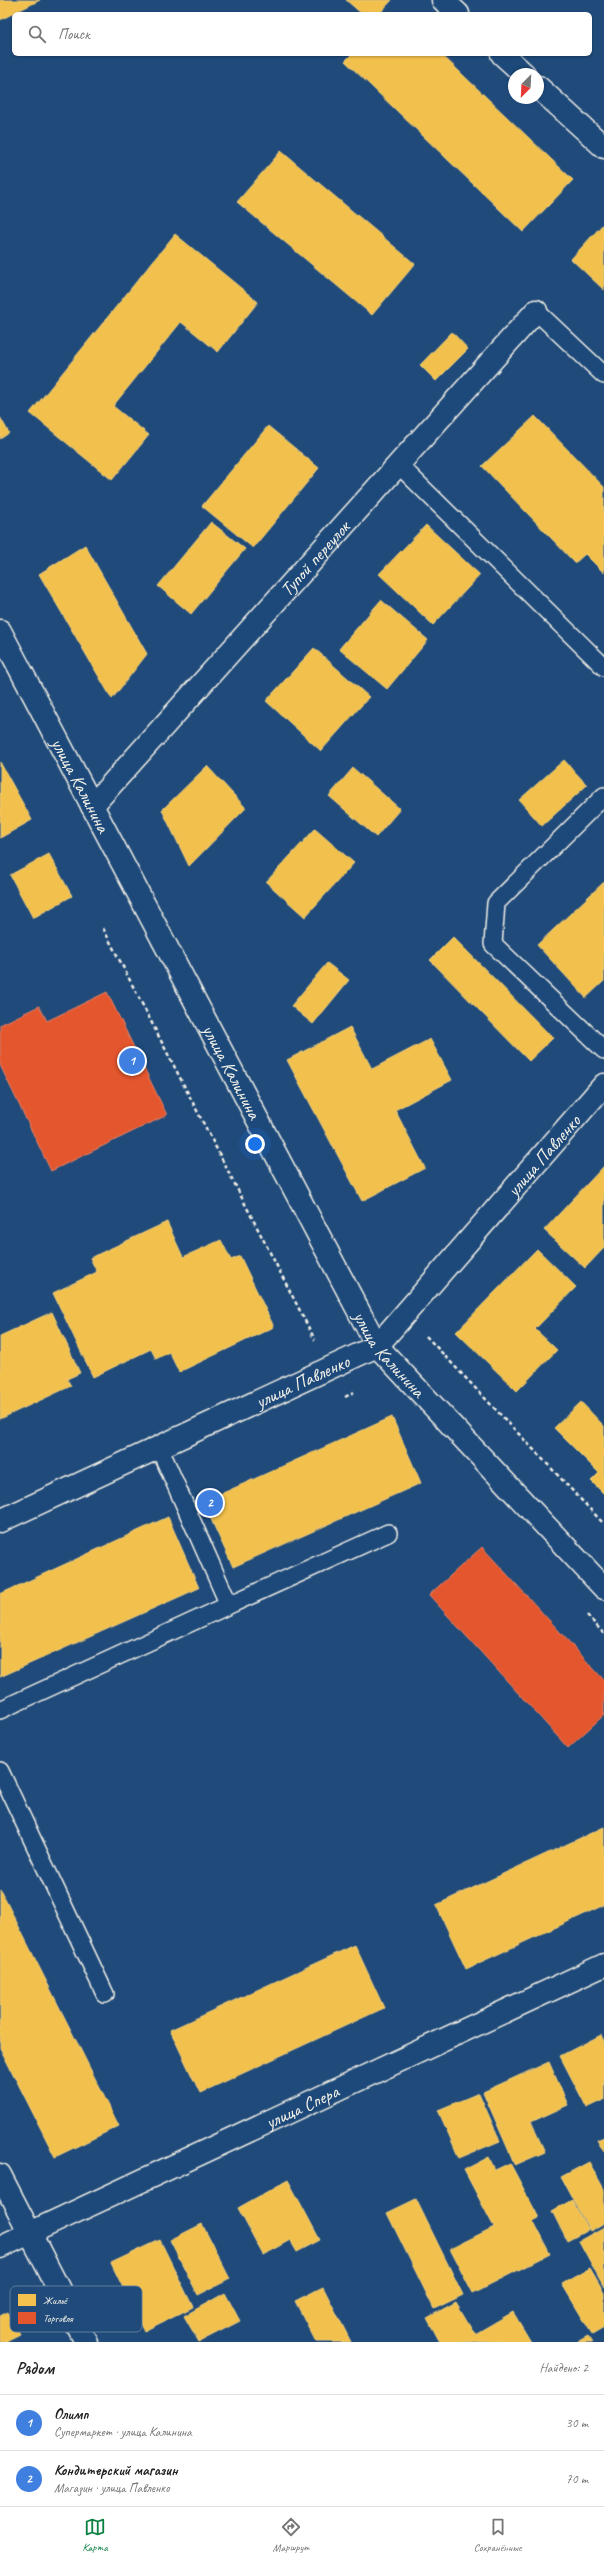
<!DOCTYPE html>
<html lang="ru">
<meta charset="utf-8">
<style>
:root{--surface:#fff;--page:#f6f6f6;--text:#222;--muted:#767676;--line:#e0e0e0;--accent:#0b8043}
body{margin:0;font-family:Caveat,sans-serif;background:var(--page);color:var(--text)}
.compass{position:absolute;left:508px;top:68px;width:36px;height:36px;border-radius:50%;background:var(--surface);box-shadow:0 1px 3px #0004;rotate:204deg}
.you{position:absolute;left:255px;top:1144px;width:14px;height:14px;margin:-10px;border:3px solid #fff;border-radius:50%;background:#1a73e8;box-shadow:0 0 0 6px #1a73e833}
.badge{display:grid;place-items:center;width:26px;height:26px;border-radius:50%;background:var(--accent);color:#fff;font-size:13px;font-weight:700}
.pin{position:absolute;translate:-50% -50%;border:2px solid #fff;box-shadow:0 1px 4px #0006}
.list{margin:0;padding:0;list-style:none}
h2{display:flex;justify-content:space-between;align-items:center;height:52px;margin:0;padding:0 16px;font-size:17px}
h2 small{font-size:13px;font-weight:400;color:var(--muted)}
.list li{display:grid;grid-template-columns:26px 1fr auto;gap:12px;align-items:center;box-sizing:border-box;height:56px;padding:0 16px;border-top:1px solid var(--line)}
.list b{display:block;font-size:15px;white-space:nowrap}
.list p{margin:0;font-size:13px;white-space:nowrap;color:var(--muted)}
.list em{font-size:13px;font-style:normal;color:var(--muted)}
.icon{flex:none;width:22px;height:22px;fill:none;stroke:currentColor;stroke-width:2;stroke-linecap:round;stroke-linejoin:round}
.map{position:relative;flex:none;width:604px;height:2342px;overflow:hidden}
.search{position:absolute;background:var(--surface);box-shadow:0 1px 3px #0004;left:12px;right:12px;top:12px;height:44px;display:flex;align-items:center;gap:10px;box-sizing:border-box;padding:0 14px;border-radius:6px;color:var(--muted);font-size:15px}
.sheet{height:164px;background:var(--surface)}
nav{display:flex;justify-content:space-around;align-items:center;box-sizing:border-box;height:56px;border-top:1px solid var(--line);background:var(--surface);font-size:11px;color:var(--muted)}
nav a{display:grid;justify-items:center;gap:2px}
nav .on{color:var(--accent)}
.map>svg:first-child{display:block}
.homes{fill:#f2c14e;stroke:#f3cf7c}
.shops{fill:#e4572e;stroke:#e98566}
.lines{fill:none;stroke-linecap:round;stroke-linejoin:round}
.service-casing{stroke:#f4f1e8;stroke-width:20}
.minor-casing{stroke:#f4f1e8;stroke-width:25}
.secondary-casing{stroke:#f4f1e8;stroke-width:25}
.path{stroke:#f4f1e8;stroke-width:2.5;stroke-dasharray:4 3;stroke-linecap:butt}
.service{stroke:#1f4a7a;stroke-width:17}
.minor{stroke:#1f4a7a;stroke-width:22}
.secondary{stroke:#1f4a7a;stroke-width:22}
.labels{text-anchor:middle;stroke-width:4;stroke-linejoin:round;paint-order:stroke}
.street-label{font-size:19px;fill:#f4f1e8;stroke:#1f4a7a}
.key{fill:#1f4a7a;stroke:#5f7c9b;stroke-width:1}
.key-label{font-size:11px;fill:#f4f1e8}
</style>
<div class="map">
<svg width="604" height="2342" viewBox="0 0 604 2342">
<rect width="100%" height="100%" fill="#1f4a7a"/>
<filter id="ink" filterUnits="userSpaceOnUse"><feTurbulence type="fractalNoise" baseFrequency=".025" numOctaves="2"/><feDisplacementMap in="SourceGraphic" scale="8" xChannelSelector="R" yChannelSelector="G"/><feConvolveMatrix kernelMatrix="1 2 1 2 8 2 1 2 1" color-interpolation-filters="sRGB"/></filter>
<g filter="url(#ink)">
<!-- homes -->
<path class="homes" d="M0 0H40L0 20Z
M346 0H392L379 14H362Z
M352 54H441L573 180 523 232 345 61Z
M281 151 415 264 372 315 237 202Z
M604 223V290L571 259Z
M175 234 258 302 218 352 181 322 113 406 149 435 112 480 30 413Z
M452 332 468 349 436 381 420 365Z
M535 416 604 487V573L585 554 575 563 482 466Z
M0 417 9 433 0 439Z
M268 426 319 468 253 548 202 506Z
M211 522 245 549 191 614 158 586Z
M426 525 480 575 433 625 379 574Z
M85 545 147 654 112 699 39 574Z
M381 600 428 640 387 689 339 649Z
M314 648 369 697 321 751 266 701Z
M564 760 587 785 542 826 519 800Z
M0 762 32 820 0 838Z
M207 766 246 808 189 866 162 810Z
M353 768 400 809 376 837 329 796Z
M315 829 354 863 305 917 266 882Z
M49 854 72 896 33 918 10 875Z
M604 882V981L586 998 537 945Z
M453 937 553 1038 529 1061 430 960Z
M327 963 349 980 313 1024 291 1006Z
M350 1027 372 1069 430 1039 452 1080 395 1110 425 1168 362 1201 287 1060Z
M604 1166V1248L585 1268 544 1230Z
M167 1222 183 1257 221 1240 231 1260 240 1256 274 1327 179 1372 169 1352 156 1359 151 1349 93 1377 53 1293 97 1272 90 1258Z
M537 1249 576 1287 535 1329 557 1350 517 1391 456 1332Z
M52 1312 80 1373 67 1379 71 1386 0 1419V1336Z
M581 1402 604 1426V1494L591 1481 599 1473 554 1428Z
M392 1417 421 1483 233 1567 203 1502Z
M168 1517 199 1588 0 1677V1594Z
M604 1827V1905L466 1969 436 1905Z
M0 1889 119 2126 55 2157 0 2048Z
M355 1945 384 2008 200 2093 170 2030Z
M601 2035 604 2041V2100L587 2108 560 2056Z
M549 2062 568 2105 531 2122 545 2152 515 2165 483 2092Z
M479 2093 500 2141 459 2158 438 2110Z
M604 2137V2152L597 2140Z
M489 2157 495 2170 510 2163 539 2218 533 2221 550 2254 473 2293 450 2249 494 2227 464 2170Z
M589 2162 604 2189V2223L590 2231 561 2177Z
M288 2180 320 2240 297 2252 290 2240 263 2255 238 2208Z
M416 2199 463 2295 434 2309 387 2213Z
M572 2200 588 2230 567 2241 552 2211Z
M202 2224 230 2279 198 2295 170 2240Z
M604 2227V2287L579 2241Z
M160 2240 193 2307 144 2331 111 2263Z
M590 2268 604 2292V2327L592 2334 562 2284Z
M323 2287 351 2342H316L295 2301Z
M225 2293 240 2321 199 2342 184 2316Z
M456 2302 475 2334 513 2312 531 2342H440L427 2318Z
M8 2312 20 2335 6 2342H0V2316Z
M588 2336 592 2342H577Z"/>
<!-- shops -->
<path class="shops" d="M107 992 167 1115 51 1171 0 1065V1025L39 1006 47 1021Z
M482 1547 604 1680V1715L568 1748 429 1595Z"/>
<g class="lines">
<!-- service casing -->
<g class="service-casing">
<path id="service" d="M536 311 604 375
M398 464 604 667
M604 796 496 903 493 944 604 1050
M229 1605 388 1533
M0 1710 229 1605 159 1447
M0 1771 105 1994"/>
</g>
<!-- minor casing -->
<g class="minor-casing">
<g id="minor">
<path d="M443 0 458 14"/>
<path d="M502 54 524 74"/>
<path d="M538 87 604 147"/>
<path id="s1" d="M92 806 536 311"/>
<path id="s2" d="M377 1346 604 1085"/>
<path id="s3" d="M0 2247 604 1965"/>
</g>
</g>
<!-- secondary casing -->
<g class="secondary-casing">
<g id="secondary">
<path id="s4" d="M0 631 377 1346 604 1588"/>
<path id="s5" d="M0 1521 377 1346"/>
<path d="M0 2175 86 2342"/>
</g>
</g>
<!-- path -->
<path class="path" d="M103 928 315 1340
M426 1336 604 1524
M345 1397 354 1392
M587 1615 604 1634"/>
<!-- service -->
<use href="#service" class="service"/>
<!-- minor -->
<use href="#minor" class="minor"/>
<!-- secondary -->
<use href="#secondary" class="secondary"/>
</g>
</g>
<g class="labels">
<!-- street labels -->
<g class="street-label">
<text dy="7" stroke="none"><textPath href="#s1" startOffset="333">Тупой переулок</textPath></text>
<text dy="7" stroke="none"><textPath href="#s4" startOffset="174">улица Калинина</textPath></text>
<text dy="7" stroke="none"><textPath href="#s4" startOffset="498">улица Калинина</textPath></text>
<text dy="7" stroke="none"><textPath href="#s2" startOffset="253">улица Павленко</textPath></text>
<text dy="7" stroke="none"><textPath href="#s4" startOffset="822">улица Калинина</textPath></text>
<text dy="7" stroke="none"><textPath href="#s5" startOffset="333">улица Павленко</textPath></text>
<text dy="7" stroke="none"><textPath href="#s3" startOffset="333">улица Спера</textPath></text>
</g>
</g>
<!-- legend -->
<rect x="10" y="2286" width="132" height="46" rx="6" class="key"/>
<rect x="18" y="2294" width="18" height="12" fill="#f2c14e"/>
<rect x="18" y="2312" width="18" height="12" fill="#e4572e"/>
<g class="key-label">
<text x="43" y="2304">Жильё</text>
<text x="43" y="2322">Торговля</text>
</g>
</svg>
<svg class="compass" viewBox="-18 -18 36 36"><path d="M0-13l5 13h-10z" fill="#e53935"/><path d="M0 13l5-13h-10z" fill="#767676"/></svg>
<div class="you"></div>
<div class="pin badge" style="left:132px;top:1061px;background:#3f7fe0">1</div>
<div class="pin badge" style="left:210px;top:1503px;background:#3f7fe0">2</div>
<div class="search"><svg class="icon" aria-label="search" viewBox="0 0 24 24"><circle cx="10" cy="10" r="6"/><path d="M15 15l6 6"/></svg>Поиск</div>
</div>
<section class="sheet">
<h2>Рядом<small>Найдено: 2</small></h2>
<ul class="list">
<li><span class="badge" style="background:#3f7fe0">1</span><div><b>Олимп</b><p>Супермаркет · улица Калинина</p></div><em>30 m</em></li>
<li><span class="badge" style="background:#3f7fe0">2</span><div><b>Кондитерский магазин</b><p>Магазин · улица Павленко</p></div><em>70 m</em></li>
</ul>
</section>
<nav>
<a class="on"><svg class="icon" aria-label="map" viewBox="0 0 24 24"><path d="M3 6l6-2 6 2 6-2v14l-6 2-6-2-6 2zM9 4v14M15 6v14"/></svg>Карта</a>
<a><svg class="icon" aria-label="directions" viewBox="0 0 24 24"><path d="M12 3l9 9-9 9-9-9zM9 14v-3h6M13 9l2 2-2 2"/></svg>Маршрут</a>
<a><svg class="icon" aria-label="saved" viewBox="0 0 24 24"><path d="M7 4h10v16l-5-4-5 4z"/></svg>Сохранённые</a>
</nav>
